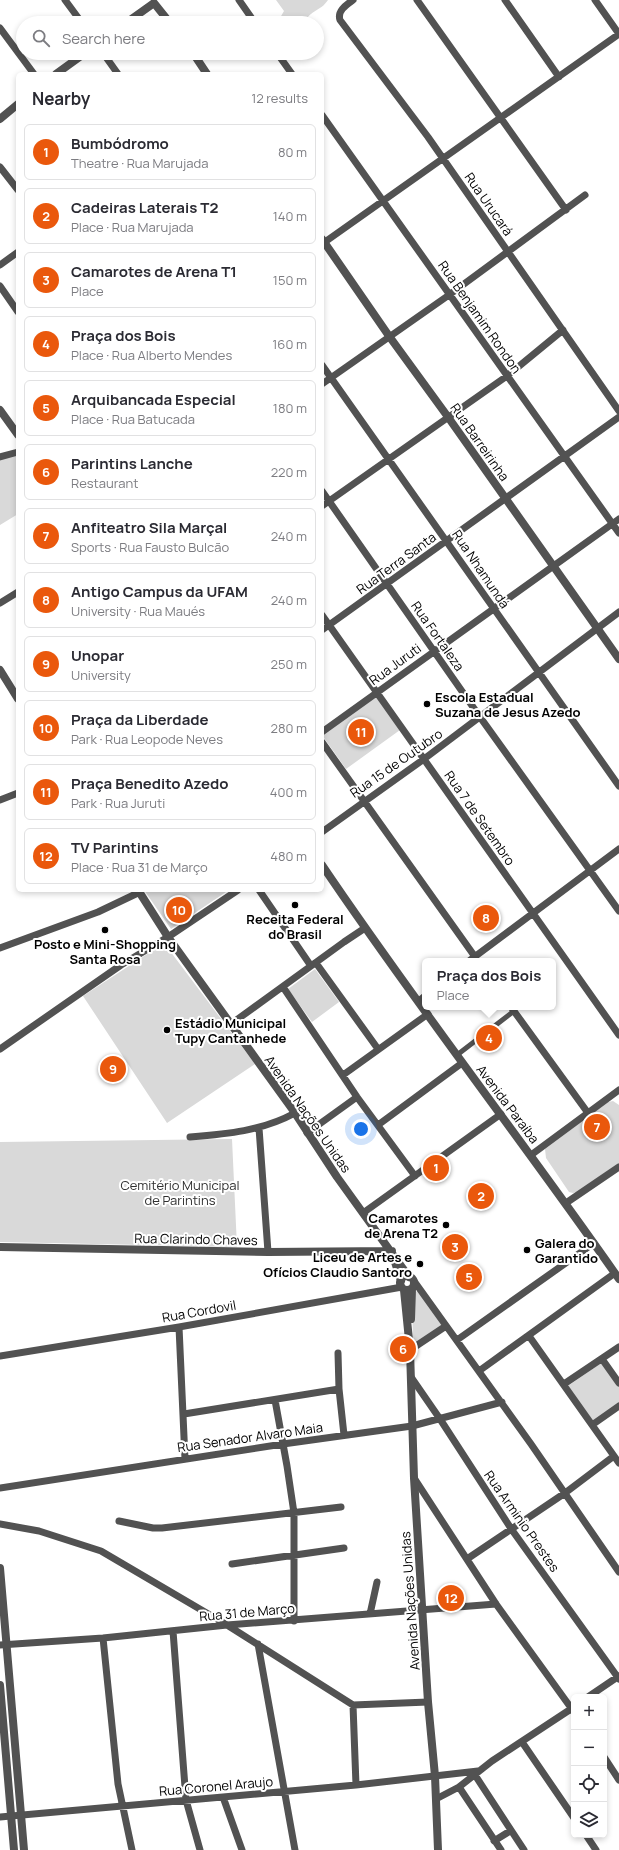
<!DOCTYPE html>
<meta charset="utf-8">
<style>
:root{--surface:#fff;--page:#f7f7f7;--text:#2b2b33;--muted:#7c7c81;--line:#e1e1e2;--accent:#ea580c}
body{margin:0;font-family:Manrope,sans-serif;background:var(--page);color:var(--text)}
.controls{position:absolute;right:12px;bottom:12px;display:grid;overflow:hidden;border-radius:6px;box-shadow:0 2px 6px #0003}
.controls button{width:36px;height:36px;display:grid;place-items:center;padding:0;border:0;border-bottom:1px solid var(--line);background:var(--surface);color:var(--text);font:20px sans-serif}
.you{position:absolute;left:361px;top:1129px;width:14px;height:14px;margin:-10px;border:3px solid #fff;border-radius:50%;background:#1a73e8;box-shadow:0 0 0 6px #1a73e833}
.badge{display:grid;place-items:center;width:26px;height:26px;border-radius:50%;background:var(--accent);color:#fff;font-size:13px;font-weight:700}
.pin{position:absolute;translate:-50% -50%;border:2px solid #fff;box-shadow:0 1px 4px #0006}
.popup{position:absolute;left:422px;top:958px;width:134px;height:52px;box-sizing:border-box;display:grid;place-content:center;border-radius:6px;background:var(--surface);filter:drop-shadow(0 1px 3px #0005);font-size:13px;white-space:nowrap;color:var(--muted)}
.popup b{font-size:15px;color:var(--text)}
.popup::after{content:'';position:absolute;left:50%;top:100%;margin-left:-8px;border:8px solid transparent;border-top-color:var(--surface)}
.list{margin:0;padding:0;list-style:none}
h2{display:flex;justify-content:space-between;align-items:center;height:52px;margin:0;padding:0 16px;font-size:17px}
h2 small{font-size:13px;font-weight:400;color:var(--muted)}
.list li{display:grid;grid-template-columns:26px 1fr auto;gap:12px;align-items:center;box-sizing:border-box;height:56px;margin:0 8px 8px;padding:0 8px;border:1px solid var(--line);border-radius:6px}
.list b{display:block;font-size:15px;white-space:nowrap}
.list p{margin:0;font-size:13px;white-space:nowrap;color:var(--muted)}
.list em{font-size:13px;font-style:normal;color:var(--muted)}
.icon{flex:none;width:22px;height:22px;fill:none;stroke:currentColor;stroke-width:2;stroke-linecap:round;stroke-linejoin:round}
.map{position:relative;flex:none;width:619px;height:1850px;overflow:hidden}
.search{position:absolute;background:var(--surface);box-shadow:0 2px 6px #0003;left:16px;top:16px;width:308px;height:44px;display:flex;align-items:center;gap:10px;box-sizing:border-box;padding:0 14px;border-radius:22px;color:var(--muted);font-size:15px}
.panel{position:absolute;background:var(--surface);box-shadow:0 2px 6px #0003;left:16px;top:72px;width:308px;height:820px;border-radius:6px}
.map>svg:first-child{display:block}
.green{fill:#d9d9d9}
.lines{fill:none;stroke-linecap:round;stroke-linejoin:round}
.pedestrian{stroke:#525252;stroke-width:5}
.minor{stroke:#525252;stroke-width:7}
.tertiary{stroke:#525252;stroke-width:8}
.poi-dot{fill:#000;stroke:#fff;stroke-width:1.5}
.labels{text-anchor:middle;stroke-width:4;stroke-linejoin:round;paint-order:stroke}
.street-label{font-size:13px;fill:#000;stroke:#fff}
.poi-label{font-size:13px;font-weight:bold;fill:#000;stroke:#fff;text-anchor:start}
.park-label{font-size:13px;fill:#303030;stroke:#fff}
</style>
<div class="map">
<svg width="619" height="1850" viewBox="0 0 619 1850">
<rect width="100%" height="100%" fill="#fff"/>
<!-- green -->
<path class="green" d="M276 0H328C320 12 311 9 304 23H277L284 11Z
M18 453V514L0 525V458Z
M376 696 400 730 346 769 322 735Z
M144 890H229L171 929Z
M164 943 255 1064 167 1123 83 996Z
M315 969 339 1002 312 1022 288 989Z
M613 1101 619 1105V1163L577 1192 573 1193 569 1192 546 1158 545 1149 608 1102Z
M232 1139 237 1247 0 1242V1142Z
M419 1290 444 1325 413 1346 412 1294Z
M601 1363 619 1386V1404L593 1422 568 1386Z"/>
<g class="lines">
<!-- pedestrian -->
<path class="pedestrian" d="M457 1055 514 1011"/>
<!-- minor -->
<path class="minor" d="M65 0 82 23
M239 0 255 23
M353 0C346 5 337 11 340 20L428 137 619 411
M417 0 566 210
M505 0 559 77
M595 0 619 34
M0 28 34 74
M103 53 118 74
M277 53 292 74
M322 115 619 533
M0 167 18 190
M322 244 619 34
M0 265 18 252
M0 286 18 312
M322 365 619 786
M322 384 449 295 585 195
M0 457 18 452
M322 491 480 717 619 911
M322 506 507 376 563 330
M0 603 18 592
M322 615 619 1035
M322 630 619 417
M322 732 619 519
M322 742 478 961
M0 800 18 793
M322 832 424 759 619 612
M259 890 311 966
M0 948 98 912 140 892
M469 961 619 849
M316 963 378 1049
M283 987 357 1097 415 1176
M419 1001 425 996
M511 1007 588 1113
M231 1024 344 942 365 928
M0 1049 121 965 168 937 238 890
M343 1075 428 1014
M378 1125 462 1063
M259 1128 268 1252
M307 1133 357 1097
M190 1137C227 1134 262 1131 295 1113
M531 1155 619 1090
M566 1203 619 1167
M363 1213 501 1114
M414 1281 531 1444 619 1572
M179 1327 185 1459
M529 1336 619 1463
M457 1340 594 1243
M410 1350 446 1326
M338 1353 339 1389 344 1435
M0 1356 179 1327 402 1287
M602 1359 619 1383
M479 1371 615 1273
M411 1377 440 1419 512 1530 619 1679
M564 1384 619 1347
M275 1400 287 1466 294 1513V1621
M184 1414 339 1389
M592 1425 619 1406
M414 1478 496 1604 574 1712
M0 1488 283 1444 412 1426 502 1402
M119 1521 153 1528H162L341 1507
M0 1524 39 1531 101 1551 227 1625 353 1705 428 1702
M467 1559 565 1493 614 1456
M232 1564 344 1548
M370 1614 377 1582
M173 1631 186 1800 200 1850
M103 1638 118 1784 132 1850
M258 1644 295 1850
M0 1645 103 1638 227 1625 496 1604
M588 1697 619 1676
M353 1705 356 1785
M522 1742 574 1818
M604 1757 619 1780
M473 1772 524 1850
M459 1787 501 1850
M223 1797 242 1850
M436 1799 459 1787 492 1761 574 1707
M0 1817 356 1785 478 1771
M586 1835 596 1850
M494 1841 510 1831"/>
<!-- tertiary -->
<path class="tertiary" d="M126 23 154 3 170 23
M193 53 207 74
M56 74 85 53
M0 119 18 104
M322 239 389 336 448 417 619 659
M0 410 18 435
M0 670 18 699
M322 865C417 1006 522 1140 619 1279
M138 890 168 937 295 1113 337 1177 409 1277
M0 1247 268 1252 392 1251
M394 1259 401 1281
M400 1283a7 7 0 1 1 14 0a7 7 0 1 1-14 0Z
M404 1290 410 1350 414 1478 428 1702 435 1776 438 1850
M411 1319 412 1289
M0 1568 24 1850
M0 1685 14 1850"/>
</g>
<!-- markers -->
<g class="poi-dot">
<circle cx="427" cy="704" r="4"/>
<circle cx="295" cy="905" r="4"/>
<circle cx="105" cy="930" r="4"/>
<circle cx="167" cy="1030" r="4"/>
<circle cx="446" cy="1225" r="4"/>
<circle cx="527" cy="1250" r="4"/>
<circle cx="420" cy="1264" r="4"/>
</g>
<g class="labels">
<!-- street labels -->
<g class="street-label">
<text transform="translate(489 204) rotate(55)" y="5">Rua Urucará</text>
<text transform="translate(480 317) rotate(55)" y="5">Rua Benjamim Rondon</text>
<text transform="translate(480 442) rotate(55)" y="5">Rua Barreirinha</text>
<text transform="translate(396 563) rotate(-36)" y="5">Rua Terra Santa</text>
<text transform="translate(481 569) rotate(56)" y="5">Rua Nhamundá</text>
<text transform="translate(438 636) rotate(55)" y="5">Rua Fortaleza</text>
<text transform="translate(395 664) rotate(-36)" y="5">Rua Juruti</text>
<text transform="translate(396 763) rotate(-35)" y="5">Rua 15 de Outubro</text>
<text transform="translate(480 818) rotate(55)" y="5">Rua 7 de Setembro</text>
<text transform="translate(508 1104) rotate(53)" y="5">Avenida Paraíba</text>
<text transform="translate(308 1114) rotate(55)" y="5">Avenida Nações Unidas</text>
<text transform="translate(196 1239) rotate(1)" y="5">Rua Clarindo Chaves</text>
<text transform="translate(199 1311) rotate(-10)" y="5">Rua Cordovil</text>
<text transform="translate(250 1437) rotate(-8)" y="5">Rua Senador Alvaro Maia</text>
<text transform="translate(522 1521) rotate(55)" y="5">Rua Arminio Prestes</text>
<text transform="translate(410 1601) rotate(-94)" y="5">Avenida Nações Unidas</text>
<text transform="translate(247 1612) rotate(-5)" y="5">Rua 31 de Março</text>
<text transform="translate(216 1786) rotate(-5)" y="5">Rua Coronel Araujo</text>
</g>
<!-- poi labels -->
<g class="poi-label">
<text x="435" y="702">Escola Estadual<tspan x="435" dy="15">Suzana de Jesus Azedo</tspan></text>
<text x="295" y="924" text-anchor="middle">Receita Federal<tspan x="295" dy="15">do Brasil</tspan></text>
<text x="105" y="949" text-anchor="middle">Posto e Mini-Shopping<tspan x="105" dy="15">Santa Rosa</tspan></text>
<text x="175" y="1028">Estádio Municipal<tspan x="175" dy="15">Tupy Cantanhede</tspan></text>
<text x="438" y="1223" text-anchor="end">Camarotes<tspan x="438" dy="15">de Arena T2</tspan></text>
<text x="535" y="1248">Galera do<tspan x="535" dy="15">Garantido</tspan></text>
<text x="412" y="1262" text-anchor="end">Liceu de Artes e<tspan x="412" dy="15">Ofícios Claudio Santoro</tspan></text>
</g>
<!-- park labels -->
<g class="park-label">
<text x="180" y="1190">Cemitério Municipal<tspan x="180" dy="15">de Parintins</tspan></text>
</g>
</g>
</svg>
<div class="controls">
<button>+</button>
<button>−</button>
<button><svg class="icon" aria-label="locate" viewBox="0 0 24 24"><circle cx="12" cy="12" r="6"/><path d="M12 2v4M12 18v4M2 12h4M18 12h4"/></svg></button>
<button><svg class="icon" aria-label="layers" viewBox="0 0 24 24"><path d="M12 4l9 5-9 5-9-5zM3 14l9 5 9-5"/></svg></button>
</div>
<div class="you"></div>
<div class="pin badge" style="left:436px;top:1168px">1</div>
<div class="pin badge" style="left:481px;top:1196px">2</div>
<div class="pin badge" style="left:455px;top:1247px">3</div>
<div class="pin badge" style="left:489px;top:1038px">4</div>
<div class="popup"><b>Praça dos Bois</b>Place</div>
<div class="pin badge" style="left:469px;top:1277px">5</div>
<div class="pin badge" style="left:403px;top:1349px">6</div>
<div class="pin badge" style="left:597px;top:1127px">7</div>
<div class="pin badge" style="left:486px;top:918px">8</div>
<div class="pin badge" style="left:113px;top:1069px">9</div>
<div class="pin badge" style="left:179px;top:910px">10</div>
<div class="pin badge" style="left:361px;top:732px">11</div>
<div class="pin badge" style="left:451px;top:1598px">12</div>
<div class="search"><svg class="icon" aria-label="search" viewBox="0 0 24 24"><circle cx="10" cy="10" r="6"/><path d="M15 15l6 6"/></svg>Search here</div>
<section class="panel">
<h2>Nearby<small>12 results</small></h2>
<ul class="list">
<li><span class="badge">1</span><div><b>Bumbódromo</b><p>Theatre · Rua Marujada</p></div><em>80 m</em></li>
<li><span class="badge">2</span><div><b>Cadeiras Laterais T2</b><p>Place · Rua Marujada</p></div><em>140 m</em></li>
<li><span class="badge">3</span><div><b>Camarotes de Arena T1</b><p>Place</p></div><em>150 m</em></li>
<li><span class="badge">4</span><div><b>Praça dos Bois</b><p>Place · Rua Alberto Mendes</p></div><em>160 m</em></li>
<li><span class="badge">5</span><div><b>Arquibancada Especial</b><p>Place · Rua Batucada</p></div><em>180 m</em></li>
<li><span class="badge">6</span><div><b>Parintins Lanche</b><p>Restaurant</p></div><em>220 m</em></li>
<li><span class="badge">7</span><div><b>Anfiteatro Sila Marçal</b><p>Sports · Rua Fausto Bulcão</p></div><em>240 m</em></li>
<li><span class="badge">8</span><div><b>Antigo Campus da UFAM</b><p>University · Rua Maués</p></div><em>240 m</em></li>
<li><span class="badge">9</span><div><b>Unopar</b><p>University</p></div><em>250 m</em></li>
<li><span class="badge">10</span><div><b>Praça da Liberdade</b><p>Park · Rua Leopode Neves</p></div><em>280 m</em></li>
<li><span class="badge">11</span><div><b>Praça Benedito Azedo</b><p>Park · Rua Juruti</p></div><em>400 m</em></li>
<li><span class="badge">12</span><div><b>TV Parintins</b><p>Place · Rua 31 de Março</p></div><em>480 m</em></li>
</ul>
</section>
</div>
